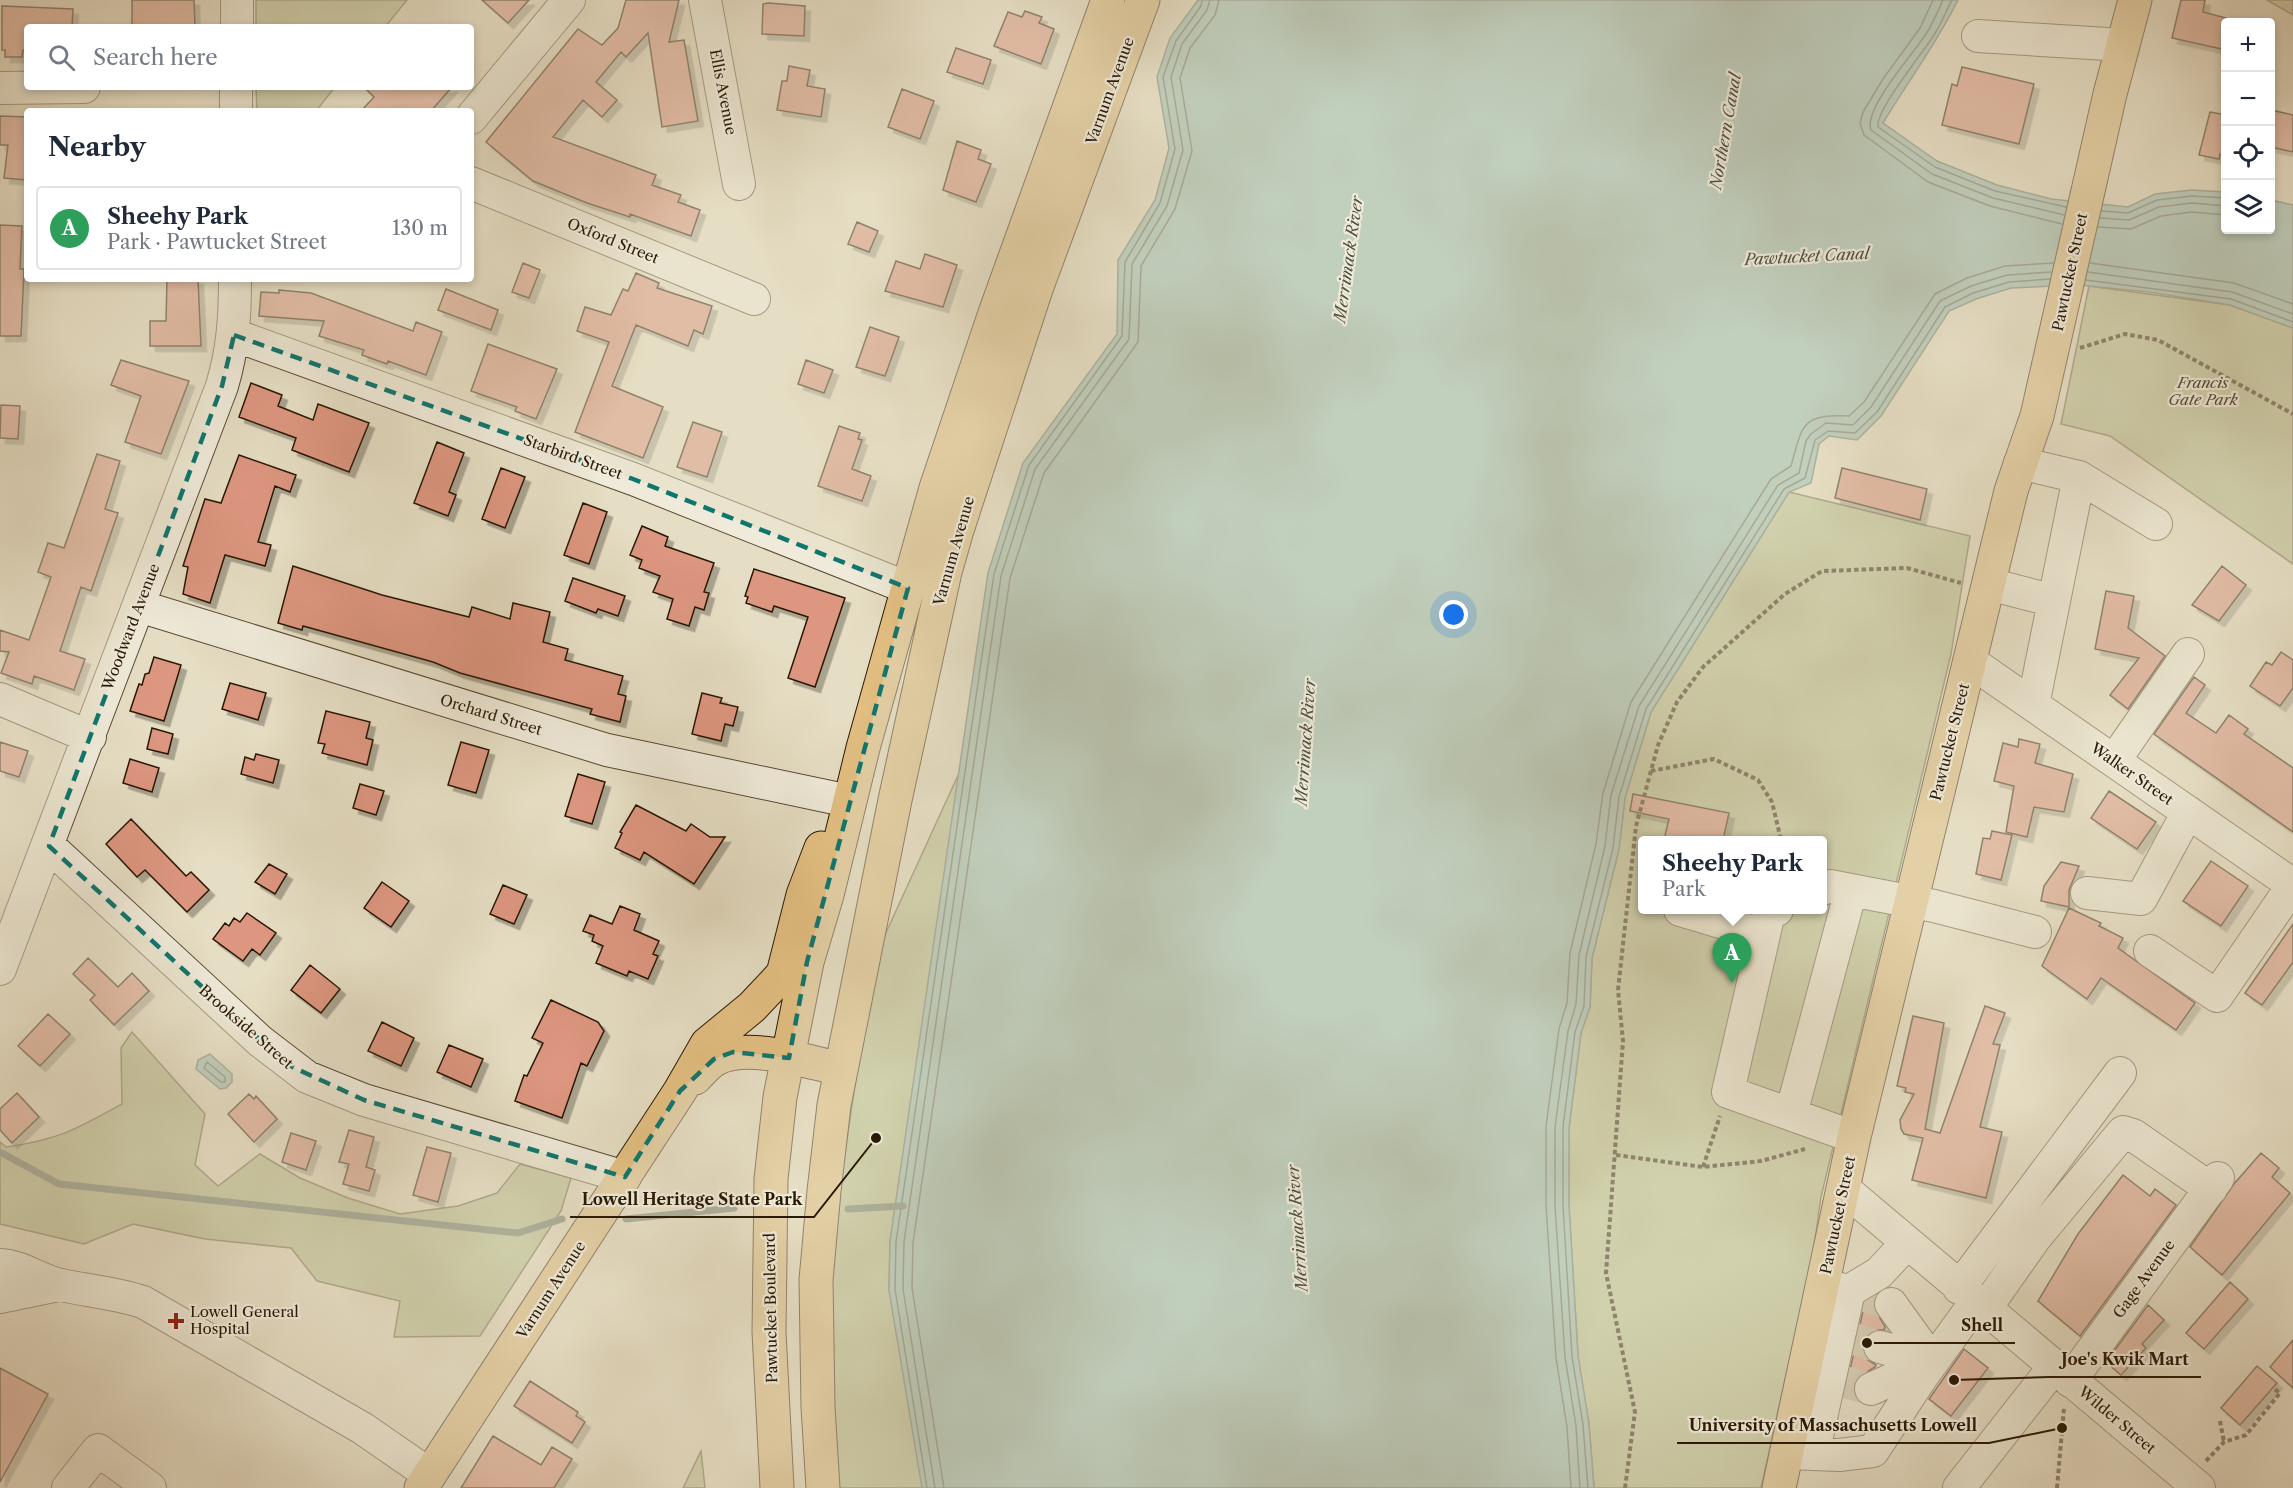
<!DOCTYPE html>
<meta charset="utf-8">
<style>
:root{--surface:#fff;--page:#f6f6f7;--text:#1f2937;--muted:#747a83;--line:#e0e1e3;--accent:#8f2418}
body{margin:0;font-family:"Libre Caslon Text",serif;background:var(--page);color:var(--text)}
.controls{position:absolute;right:18px;top:18px;display:grid;overflow:hidden;border-radius:6px;box-shadow:0 3px 9px #0003}
.controls button{width:54px;height:54px;display:grid;place-items:center;padding:0;border:0;border-bottom:2px solid var(--line);background:var(--surface);color:var(--text);font:30px sans-serif}
.you{position:absolute;left:1454px;top:615px;width:21px;height:21px;margin:-15px;border:4px solid #fff;border-radius:50%;background:#1a73e8;box-shadow:0 0 0 9px #1a73e833}
.badge{display:grid;place-items:center;width:39px;height:39px;border-radius:50%;background:var(--accent);color:#fff;font-size:20px;font-weight:700}
.pin{position:absolute;translate:-50% -50px;filter:drop-shadow(0 2px 3px #0008)}
.pin::after{content:'';position:absolute;top:32px;width:21px;height:18px;background:inherit;clip-path:polygon(0 0,100% 0,50% 100%)}
.popup{position:absolute;left:1638px;top:836px;width:189px;height:78px;box-sizing:border-box;display:grid;place-content:center;border-radius:6px;background:var(--surface);filter:drop-shadow(0 2px 4px #0005);font-size:20px;white-space:nowrap;color:var(--muted)}
.popup b{font-size:22px;color:var(--text)}
.popup::after{content:'';position:absolute;left:50%;top:100%;margin-left:-12px;border:12px solid transparent;border-top-color:var(--surface)}
.list{margin:0;padding:0;list-style:none}
h2{display:flex;justify-content:space-between;align-items:center;height:78px;margin:0;padding:0 24px;font-size:26px}
h2 small{font-size:20px;font-weight:400;color:var(--muted)}
.list li{display:grid;grid-template-columns:39px 1fr auto;gap:18px;align-items:center;box-sizing:border-box;height:84px;margin:0 12px 12px;padding:0 12px;border:2px solid var(--line);border-radius:6px}
.list b{display:block;font-size:22px;white-space:nowrap}
.list p{margin:0;font-size:20px;white-space:nowrap;color:var(--muted)}
.list em{font-size:20px;font-style:normal;color:var(--muted)}
.icon{flex:none;width:33px;height:33px;fill:none;stroke:currentColor;stroke-width:2;stroke-linecap:round;stroke-linejoin:round}
.map{position:relative;flex:none;width:2293px;height:1488px;overflow:hidden}
.search{position:absolute;background:var(--surface);box-shadow:0 3px 9px #0003;left:24px;top:24px;width:450px;height:66px;display:flex;align-items:center;gap:15px;box-sizing:border-box;padding:0 21px;border-radius:6px;color:var(--muted);font-size:22px}
.panel{position:absolute;background:var(--surface);box-shadow:0 3px 9px #0003;left:24px;top:108px;width:450px;height:174px;border-radius:6px}
.map>svg:first-child{display:block}
.green{fill:#b9c091;stroke:#716c4a;stroke-width:1.5;fill-rule:evenodd}
.water{fill:#96bcb4;stroke:#6a7b6e;stroke-width:1.5}
.lines{fill:none;stroke-linecap:round;stroke-linejoin:round}
.shore{stroke:#606a5c;stroke-width:1.5}
.stream{stroke:#6a7b6e;stroke-width:7}
.building{fill:#dd9680;stroke:#291904;stroke-width:1.5;filter:url(#shadow)}
.minor-tunnel{stroke:#c0b79e;stroke-width:32;stroke-dasharray:32 16;stroke-linecap:butt}
.minor-casing{stroke:#584a34;stroke-width:34}
.major-casing{stroke:#291904;stroke-width:35}
.path{stroke:#291904;stroke-width:4;stroke-dasharray:4.5 3;stroke-linecap:butt}
.minor{stroke:#efead9;stroke-width:32}
.major{stroke:#e3bf82;stroke-width:33}
.marked{fill:none;stroke:#0f766e;stroke-width:4.5;stroke-dasharray:12 8;stroke-linejoin:round}
.poi-dot{fill:#8f2418;stroke:#efead9;stroke-width:2}
.labels{text-anchor:middle;stroke-width:4.5;stroke-linejoin:round;paint-order:stroke}
.street-label{font-size:15px;fill:#291904;stroke:#efead9}
.park-label{font-size:15px;font-style:italic;fill:#544b2e;stroke:#efead9}
.poi-label{font-size:15px;fill:#291904;stroke:#efead9;text-anchor:start}
.water-label{font-size:16px;font-style:italic;fill:#4f5242;stroke:#efead9}
.leader{fill:none;stroke:#291904;stroke-width:2}
.callout-dot{fill:#291904;stroke:#efead9;stroke-width:2}
.callout-label{font-size:16px;text-anchor:middle;font-weight:bold;fill:#291904;stroke:#efead9;stroke-width:4.5;stroke-linejoin:round;paint-order:stroke}
</style>
<div class="map">
<svg width="2293" height="1488" viewBox="0 0 2293 1488">
<defs>
<filter id="shadow"><feDropShadow dx="5.5" dy="5.5" stdDeviation="0" flood-color="#0004"/></filter>
</defs>
<rect width="100%" height="100%" fill="#e6dec4"/>
<filter id="stains"><feTurbulence type="fractalNoise" baseFrequency=".00333" numOctaves="4"/><feColorMatrix values="0 0 0 0 .2 0 0 0 0 .09 0 0 0 0 .02 0 0 0 .5 -.17"/></filter>
<radialGradient id="worn" r=".72"><stop offset=".6" stop-color="#630" stop-opacity="0"/><stop offset="1" stop-color="#630" stop-opacity=".3"/></radialGradient>
<!-- green -->
<path class="green" d="M256 0H407L385 27H256Z
M2267 0H2293V15Z
M256 87H335L316 111H257Z
M2089 286 2230 305 2293 328V564L2110 436 2061 424Z
M1789 492 1970 536 1951 654 1821 1197 1813 1253 1761 1488H1594L1589 1424 1578 1356 1569 1206V1128L1581 1033 1590 1007 1592 958 1619 849 1625 798 1651 712ZM1642 840H1822V910H1642Z
M960 771 890 1242 889 1290 923 1488H835L830 1257 858 1064 884 937Z
M132 1032 205 1114 195 1165 218 1186 260 1154 300 1178 348 1198 400 1214 458 1206 497 1193 520 1164 571 1178 561 1211 480 1336 394 1337 400 1301 317 1281 291 1248 205 1239 133 1224 84 1244 0 1224V1142L6 1147C58 1140 77 1129 122 1104L121 1048Z
M701 1451 705 1488H683Z"/>
<!-- water -->
<path class="water" d="M1198 0H1958C1936 45 1908 81 1883 123L1937 161 1997 185 2051 199 2128 207 2155 194 2192 190 2225 192 2226 230H2270L2271 200 2293 205V328L2230 305 2149 292 2079 285 2011 288 1976 299 1949 311 1881 416 1857 440 1829 436 1819 444 1811 483 1789 492 1651 712 1625 798 1619 849 1592 958 1590 1007 1581 1033 1569 1128V1206L1578 1356 1589 1424 1594 1488H922L889 1290 890 1241 988 573 1023 463 1117 334 1118 260 1155 200 1169 148 1157 77 1170 38Z
M210 1054 232 1074V1082L226 1088 220 1089 196 1069 198 1060Z"/>
<g class="lines">
<!-- shore -->
<path class="shore" d="M1933 0 1920 28 1883 79 1863 112 1860 123 1864 135 1928 182 1990 206 2062 224
M1943 0C1938 11 1933 23 1926 34 1914 53 1863 109 1871 130L1932 174 1993 198 2064 215
M1952 0C1945 13 1940 27 1932 38 1922 54 1875 111 1878 127L1935 167 1995 191 2066 207
M2102 211 2128 213 2157 200 2192 196 2226 198
M2100 218 2129 220 2159 207 2192 203 2226 206
M2098 227 2131 229 2161 216 2192 212 2226 215
M2090 263 2234 283 2293 304
M2088 272 2232 292 2293 314
M2086 280 2231 299 2293 322
M207 1062 225 1077V1082H221L204 1068Z
M927 1488 895 1289 896 1242 994 574 1029 465 1122 336 1125 262 1160 203 1175 149 1163 77 1176 41 1201 6 1202 0
M935 1488 903 1289 904 1242 1001 576 1035 469 1129 339 1132 264 1167 206 1183 150 1171 77 1182 44 1207 10 1210 0
M944 1488 912 1288 913 1243 1010 578 1044 473 1138 342 1141 266 1175 209 1192 151 1180 78 1190 48 1215 15 1219 0
M1571 1488 1567 1427 1556 1358 1546 1206V1126L1559 1029 1567 1003 1570 953 1596 844 1603 793 1631 702 1771 479 1791 466C1803 424 1801 414 1849 416L1864 402 1935 294 1967 278 2005 266 2053 263
M1580 1488 1576 1426 1565 1357 1555 1206V1127L1568 1031 1576 1004 1579 955 1605 846 1611 795 1639 706 1778 485 1799 473 1806 441 1811 434 1826 423 1853 425 1871 407 1940 301 1971 286 2007 275 2051 272
M1588 1488 1583 1425 1572 1356 1563 1206V1127L1575 1032 1584 1006 1586 957 1613 848 1619 797 1646 709 1784 489 1805 478 1815 440 1828 431 1855 433 1877 412 1945 307 1973 293 2009 282 2050 279"/>
<!-- stream -->
<path class="stream" d="M0 1152 59 1184 518 1233 562 1219
M848 1209 903 1206
M626 1219 734 1208"/>
</g>
<!-- building -->
<path class="building" d="M132 0H194L195 27H132Z
M482 0H529L508 23Z
M626 0H679L669 42 684 40 698 121 662 127 648 33 626 57 621 52 596 82 617 100 602 117 583 100 553 137 656 175 652 185 681 195 678 202 700 210 691 236 630 214V217L587 203 533 181 486 142 578 29 602 45 618 28Z
M2181 0H2205L2203 12 2226 18V50L2172 38Z
M768 3 805 6 804 36 762 34 763 4Z
M2 6 73 9 72 27H26V50H23L22 57H5V50H2Z
M1025 11 1042 17 1039 23 1054 29 1041 64 994 46 1008 12 1022 17Z
M956 48 991 60 983 84 947 72Z
M789 66 810 70 807 86 825 89 821 117 777 110 782 81H787Z
M1962 67 2034 84 2019 144 1942 125 1952 84 1957 86Z
M364 87H452L431 111H361L374 97Z
M902 89 934 101 920 139 888 127Z
M2271 110 2293 115V152L2271 147Z
M2210 112 2226 115V155L2220 154 2219 159 2199 155Z
M0 116 27 117V180L4 178 8 145H0Z
M957 141 981 150 978 159 991 164 976 202 943 190Z
M857 222 878 231 869 252 848 244Z
M0 225 22 226 20 269H24L21 336H0Z
M925 254 957 265 943 307 885 291 896 261 920 269Z
M523 263 540 270 529 298 512 292Z
M636 273 659 283 657 288 712 306 703 334 694 330 688 346 636 325 612 386 663 407 643 458 575 432 609 342 577 331 585 307 611 315 623 289 628 291Z
M167 279H198L201 346H150V321H166Z
M446 289 498 310 491 330 438 310Z
M279 290 311 293 413 331 416 322 442 332 426 375 388 361 387 364 362 355 364 350 319 336 324 321 259 316 261 292 279 293Z
M870 327 899 337 885 376 856 367Z
M488 344 557 369 536 419 515 411 517 407 471 391Z
M121 360 189 381 161 454 125 442 141 396 111 385Z
M806 360 833 370 824 393 798 384Z
M251 383 282 395 278 406 313 420 318 404 369 423 349 472 292 450 296 438 239 417Z
M1 405 20 406 18 439 0 438Z
M693 422 722 432 707 477 677 467Z
M839 426 860 433 858 439 862 440 852 469 871 476 862 501 818 486Z
M437 442 464 453 449 492 456 495 448 516 414 503Z
M97 454 120 461 105 509 118 513 91 591 81 587 60 651 85 659 74 690 34 676 32 684 1 673 9 652 0 651V630L29 640 51 577 38 572 48 543 64 548Z
M239 455 296 475 290 492 275 486 258 542 271 545 265 566 225 555 210 603 183 594 188 567 183 566 205 499 221 503Z
M501 468 525 477 505 528 482 519Z
M1842 468 1927 489 1920 520 1835 498Z
M583 503 607 512 589 564 564 555Z
M642 526 668 537 665 546 714 563 704 592 709 593 704 610 695 607 689 626 667 619 673 599 653 592 660 576 639 568 642 560 630 555Z
M293 566 382 595 469 617 472 607 510 619 513 603 550 612 543 642 568 649 565 660 623 676 618 694 626 696 620 722 590 714 592 709 460 673 433 662 303 626 302 630 278 623Z
M2222 566 2246 585 2219 621 2192 605Z
M754 569 845 598 815 687 788 678 808 617 774 606 772 612 746 603 748 597 745 596Z
M573 578 625 596 618 616 598 609 596 613 565 601Z
M2106 591 2134 596 2128 628 2165 656 2128 709 2110 695 2139 658 2095 649Z
M2281 652 2293 660V688L2280 706 2250 686 2266 662 2272 665Z
M154 657 181 665 164 721 130 711 139 684 142 685 145 674 149 673Z
M2194 677 2205 685 2186 713 2216 733 2229 715 2248 729 2244 734 2293 768V832L2154 734Z
M230 683 266 693 258 720 222 709Z
M702 693 722 698 720 703 738 707 733 726 725 724 721 741 692 734Z
M326 711 370 722 366 738 373 740 367 765 322 753 325 744 318 743Z
M152 728 173 734 168 754 147 749Z
M2019 739 2040 744 2035 763 2073 774 2064 812 2034 807 2027 837 2006 832 2014 786 1994 781 2003 743 2018 747Z
M0 742 28 751 19 777 0 771Z
M461 742 489 750 476 793 448 785Z
M256 754 279 760 273 783 241 774 245 757 254 760Z
M130 759 159 768 152 792 123 783Z
M578 774 605 782 592 824 565 816Z
M360 784 384 791 376 815 353 808Z
M2109 791 2156 822 2137 849 2091 818Z
M1633 794 1729 813 1723 840H1664L1669 819 1630 811Z
M636 805 686 831 691 824 710 837H725L694 884 644 852 640 860 615 848 622 833 620 832Z
M131 819 186 876 191 872 209 890 187 912 145 870 137 877 106 844Z
M1992 831 2012 835 2001 880 1976 874 1983 838 1990 839Z
M2211 861 2248 886 2221 926 2183 901Z
M2061 862 2079 866 2069 890V907L2041 901 2044 886Z
M269 864 287 874 275 894 255 882Z
M382 882 409 901 391 927 364 908Z
M503 885 527 895 514 924 490 914Z
M620 906 640 914 634 930 659 941 653 954 658 956 648 979 629 971 627 976 596 963 603 946 592 941 594 935 583 931 590 915 612 924Z
M2069 908 2101 923 2099 926 2123 938 2118 948 2195 1003 2176 1030 2101 978 2087 999 2042 966Z
M247 913 276 933 260 955 252 949 243 961 213 939 225 923 229 926 234 918 240 922Z
M2293 924V962L2262 1005 2245 993Z
M88 958 118 987 132 973 149 991 114 1025 90 1000 95 995 73 974Z
M310 965 340 989 321 1013 291 990Z
M551 1000 598 1022 604 1031 587 1066 581 1063 562 1118 515 1101 524 1075 527 1076 543 1043 532 1038Z
M1985 1006 2005 1013 1993 1044 2000 1045 1980 1127 2002 1132 1986 1198 1912 1180 1923 1138 1904 1134 1901 1129 1900 1120 1914 1094 1905 1092 1906 1088 1897 1086 1913 1016 1944 1023 1925 1129 1940 1133Z
M48 1014 70 1034 40 1066 18 1046Z
M382 1022 414 1038 401 1066 368 1051Z
M449 1045 483 1059 471 1087 437 1072Z
M17 1093 39 1117 12 1143 0 1130V1109Z
M249 1094 254 1099 256 1096 277 1119 254 1142 228 1114Z
M349 1130 374 1137 366 1167 375 1170 369 1191 343 1184 349 1164 339 1162Z
M291 1133 316 1141 306 1170 282 1162Z
M427 1147 451 1153 438 1202 413 1195Z
M2261 1153 2279 1168 2272 1177 2290 1193 2222 1275 2190 1247 2234 1184Z
M2123 1175 2150 1196 2155 1189 2176 1205 2080 1336 2038 1301 2078 1234Z
M2230 1282 2248 1299 2204 1349 2186 1333Z
M1875 1297 1873 1306 1885 1327 1884 1330H1875L1867 1335 1863 1343V1351L1868 1360 1876 1365 1875 1367 1857 1378 1853 1390 1846 1388 1865 1302Z
M2148 1305 2164 1320 2142 1344 2146 1348 2121 1375 2106 1362Z
M2293 1340V1388L2270 1367Z
M1964 1349 1988 1368 1951 1416 1929 1399Z
M2257 1366 2277 1383 2240 1425 2221 1408Z
M0 1368 48 1394 0 1482Z
M530 1381 578 1412 576 1416 585 1422 572 1443 514 1406Z
M493 1436 541 1465 552 1447 572 1459 554 1488H461Z"/>
<g class="lines">
<!-- minor-tunnel -->
<path class="minor-tunnel" d="M1864 1296 1891 1304
M1854 1339 1880 1347
M1844 1382 1871 1389"/>
<!-- minor casing -->
<g class="minor-casing">
<path id="minor" d="M705 0 739 184
M237 27V0
M1978 36 2123 45
M0 88 84 87
M236 111V87
M471 118 569 0
M471 183 754 299
M234 335 633 479 908 588
M2020 463 2079 477 2033 705
M2079 477 2156 524
M1989 584 2054 601
M139 606 607 750 849 801
M1971 662 2293 885
M0 699 90 737
M2114 761 2188 654
M49 846 260 1041 307 1077 364 1100 625 1177
M1822 889 1830 886 1934 906 2035 932
M2087 893 2141 899 2188 812
M1680 910 1764 935
M1777 910 1769 913 1728 1092 1854 1137
M2150 951 2217 996 2293 885
M0 969 222 386C233 349 235 317 235 279
M1791 1114 1851 890
M1844 1189 2199 1488
M0 1265C23 1266 40 1281 61 1285 89 1291 115 1293 143 1302L362 1428 430 1475
M1959 1288 2120 1073
M1849 1291 1879 1273 1906 1244
M0 1297 58 1285
M1891 1304 1932 1361
M1985 1309 2035 1238 2123 1132 2133 1135 2211 1189
M1880 1347 1932 1361
M2070 1381 2218 1178
M1871 1389 1932 1361
M1786 1453 1839 1455 1873 1451 1923 1375 1976 1302
M1813 1454 1849 1291 1823 1285
M68 1488 98 1450 150 1488
M1959 1488 2054 1367"/>
</g>
<!-- major casing -->
<g class="major-casing">
<path id="major" d="M695 1078C701 1072 708 1063 716 1059 748 1042 807 1062 841 1069
M421 1488 680 1091 707 1044 752 1007 783 974 803 895 821 848
M777 1488 769 1332 771 1179 780 1097 807 962 827 895 863 748 936 488 995 313 1108 0
M823 1488 818 1407 816 1280 824 1191 834 1105 895 800 945 572 957 530 1036 289 1143 0
M1779 1488 1854 1137 2011 491 2037 416 2110 94 2135 0"/>
</g>
<!-- path -->
<path class="path" d="M2080 348 2125 334 2158 340 2293 414
M1651 771 1714 759 1758 780 1772 802 1781 840
M1616 1155 1703 1167 1761 1161 1805 1149
M1703 1167 1720 1116
M2220 1421 2224 1442
M2206 1461 2224 1442 2246 1435 2280 1393 2273 1388
M1625 1488 1635 1412 1606 1273 1623 1041 1618 990 1636 826 1658 745 1677 702 1703 667 1785 594 1822 571 1907 568 1961 583
M2057 1488 2064 1408"/>
<!-- minor -->
<use href="#minor" class="minor"/>
<!-- major -->
<use href="#major" class="major"/>
</g>
<!-- marked area -->
<path d="M0 0H2293V1488H0ZM234 335 633 479 908 588 807 962 789 1058 733 1052 714 1059 680 1091 625 1177 364 1100 286 1064 49 846 222 386Z" fill="#e6dec4" fill-opacity=".55" fill-rule="evenodd"/>
<path class="marked" d="M234 335 633 479 908 588 807 962 789 1058 733 1052 714 1059 680 1091 625 1177 364 1100 286 1064 49 846 222 386Z"/>
<!-- markers -->
<path class="poi-dot" d="M173 1312h6v6h6v6h-6v6h-6v-6h-6v-6h6z"/>
<g class="labels">
<!-- street labels -->
<g class="street-label">
<text transform="translate(1110 91) rotate(-70)" y="5">Varnum Avenue</text>
<text transform="translate(723 92) rotate(79)" y="5">Ellis Avenue</text>
<text transform="translate(613 241) rotate(22)" y="5">Oxford Street</text>
<text transform="translate(2070 272) rotate(-78)" y="5">Pawtucket Street</text>
<text transform="translate(573 457) rotate(20)" y="5">Starbird Street</text>
<text transform="translate(954 551) rotate(-74)" y="5">Varnum Avenue</text>
<text transform="translate(131 627) rotate(-69)" y="5">Woodward Avenue</text>
<text transform="translate(491 715) rotate(17)" y="5">Orchard Street</text>
<text transform="translate(1950 742) rotate(-76)" y="5">Pawtucket Street</text>
<text transform="translate(2132 774) rotate(35)" y="5">Walker Street</text>
<text transform="translate(246 1027) rotate(41)" y="5">Brookside Street</text>
<text transform="translate(1838 1215) rotate(-78)" y="5">Pawtucket Street</text>
<text transform="translate(2144 1279) rotate(-54)" y="5">Gage Avenue</text>
<text transform="translate(551 1290) rotate(-57)" y="5">Varnum Avenue</text>
<text transform="translate(771 1308) rotate(-91)" y="5">Pawtucket Boulevard</text>
<text transform="translate(2117 1420) rotate(40)" y="5">Wilder Street</text>
</g>
<!-- park labels -->
<g class="park-label">
<text x="2203" y="388">Francis<tspan x="2203" dy="17">Gate Park</tspan></text>
</g>
<!-- poi labels -->
<g class="poi-label">
<text x="190" y="1317">Lowell General<tspan x="190" dy="17">Hospital</tspan></text>
</g>
<!-- water labels -->
<g class="water-label">
<text transform="translate(1725 131) rotate(-80)" y="6">Northern Canal</text>
<text transform="translate(1807 256) rotate(-3)" y="6">Pawtucket Canal</text>
<text transform="translate(1348 259) rotate(-82)" y="6">Merrimack River</text>
<text transform="translate(1305 742) rotate(-86)" y="6">Merrimack River</text>
<text transform="translate(1297 1228) rotate(-94)" y="6">Merrimack River</text>
</g>
</g>
<!-- callouts -->
<path class="leader" d="M876 1138L814 1217H570M1867 1343L1949 1343H2015M1954 1380L2049 1377H2201M2062 1428L1989 1443H1677"/>
<g class="callout-dot">
<circle cx="876" cy="1138" r="6"/>
<circle cx="1867" cy="1343" r="6"/>
<circle cx="1954" cy="1380" r="6"/>
<circle cx="2062" cy="1428" r="6"/>
</g>
<g class="callout-label">
<text x="692" y="1205">Lowell Heritage State Park</text>
<text x="1982" y="1331">Shell</text>
<text x="2125" y="1365">Joe's Kwik Mart</text>
<text x="1833" y="1431">University of Massachusetts Lowell</text>
</g>
<rect width="100%" height="100%" filter="url(#stains)"/>
<rect width="100%" height="100%" fill="url(#worn)"/>
</svg>
<div class="controls">
<button>+</button>
<button>−</button>
<button><svg class="icon" aria-label="locate" viewBox="0 0 24 24"><circle cx="12" cy="12" r="6"/><path d="M12 2v4M12 18v4M2 12h4M18 12h4"/></svg></button>
<button><svg class="icon" aria-label="layers" viewBox="0 0 24 24"><path d="M12 4l9 5-9 5-9-5zM3 14l9 5 9-5"/></svg></button>
</div>
<div class="you"></div>
<div class="pin badge" style="left:1732px;top:983px;background:#2e9e5b">A</div>
<div class="popup"><b>Sheehy Park</b>Park</div>
<div class="search"><svg class="icon" aria-label="search" viewBox="0 0 24 24"><circle cx="10" cy="10" r="6"/><path d="M15 15l6 6"/></svg>Search here</div>
<section class="panel">
<h2>Nearby<small></small></h2>
<ul class="list">
<li><span class="badge" style="background:#2e9e5b">A</span><div><b>Sheehy Park</b><p>Park · Pawtucket Street</p></div><em>130 m</em></li>
</ul>
</section>
</div>
